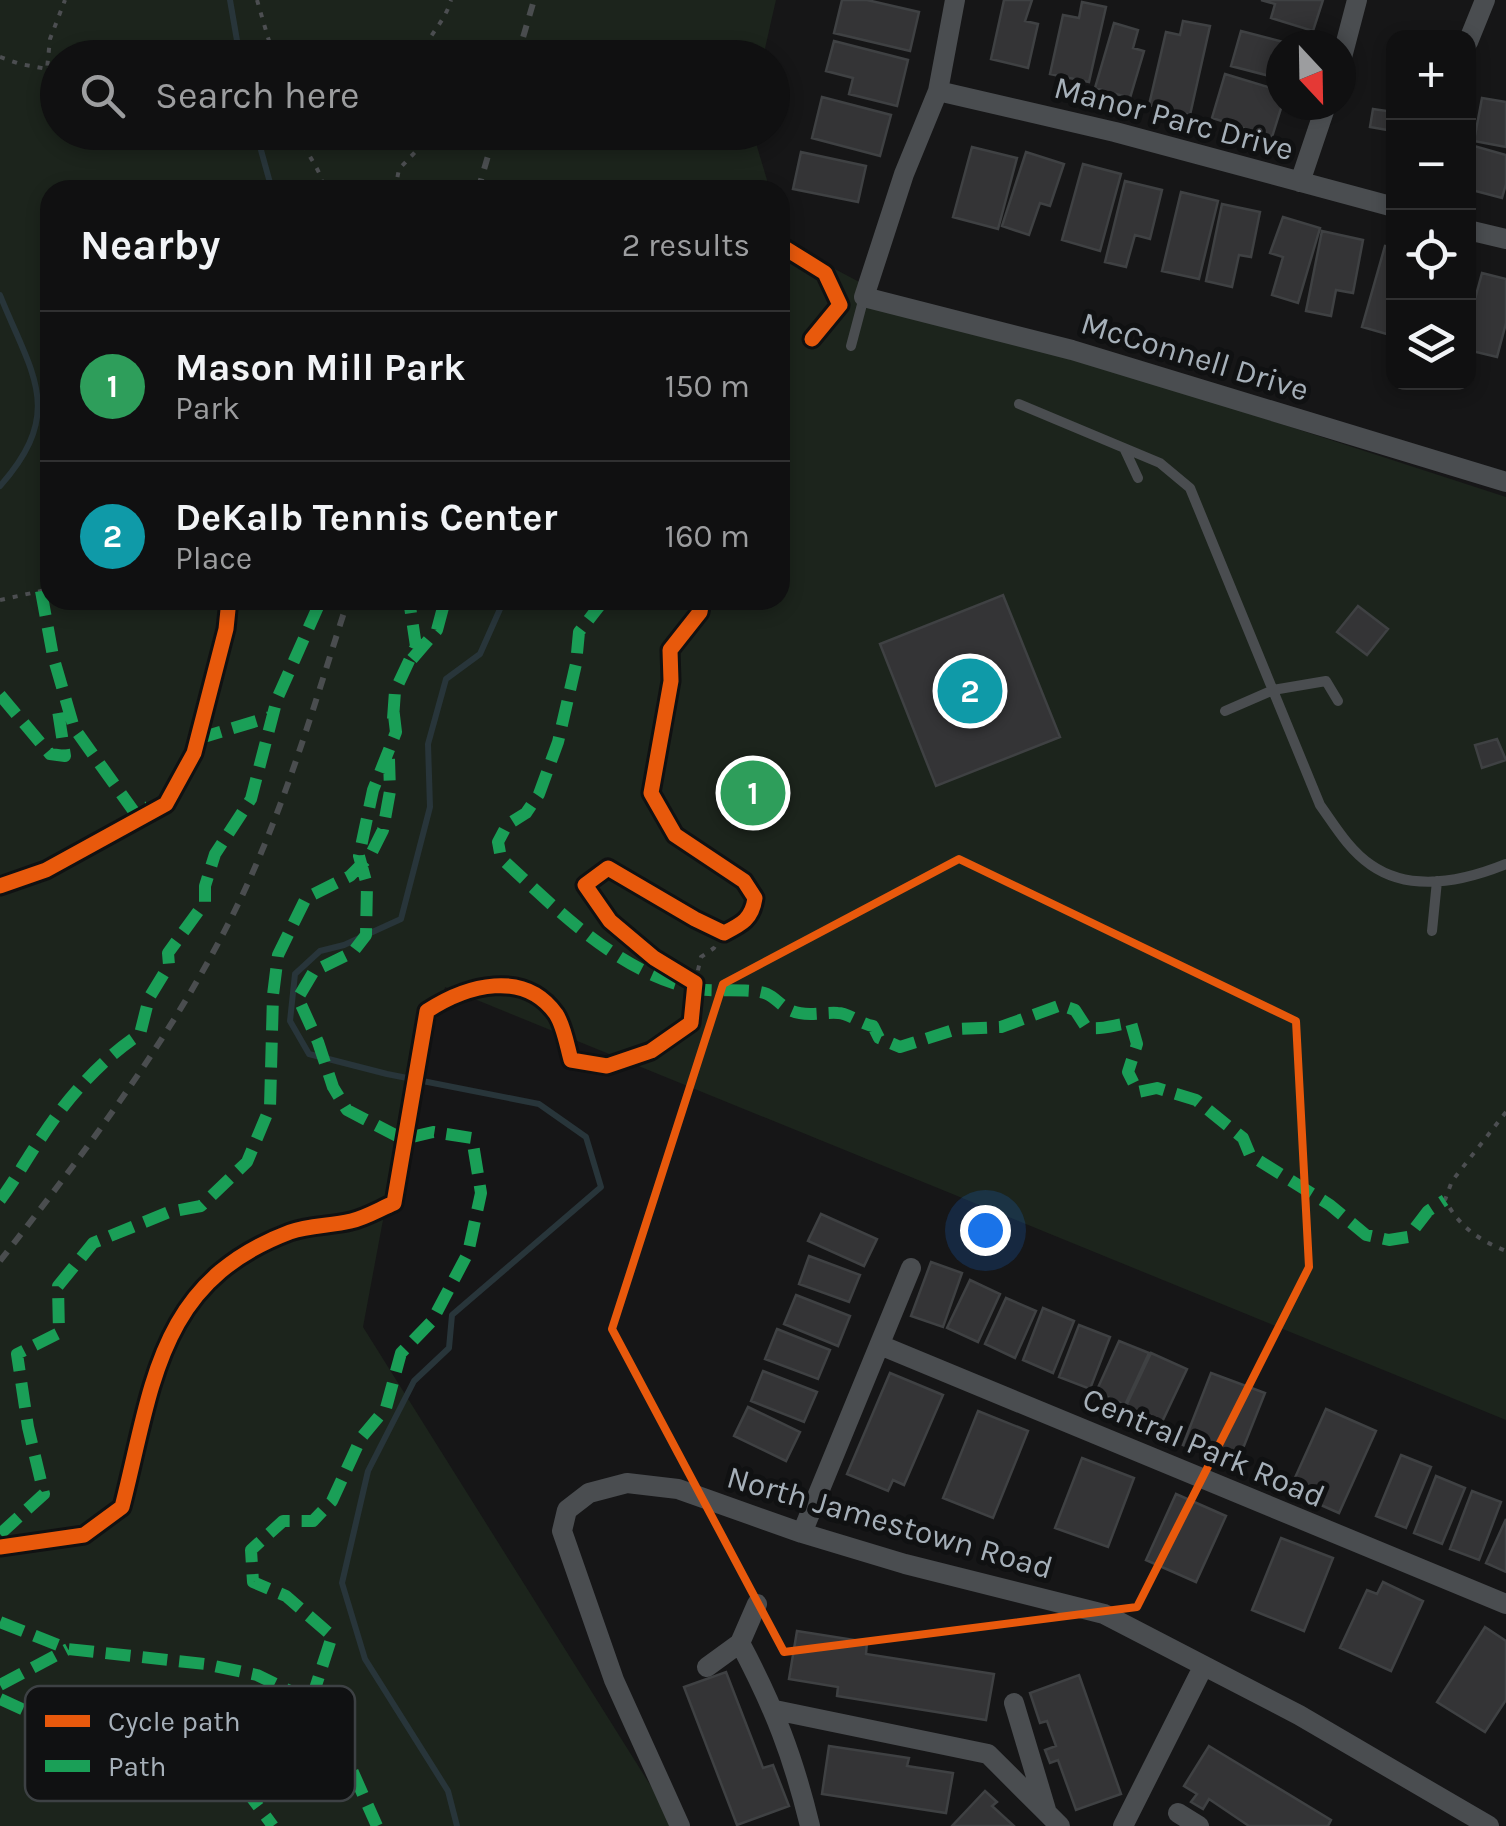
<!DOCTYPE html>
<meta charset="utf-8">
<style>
:root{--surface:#101011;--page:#1e1e1f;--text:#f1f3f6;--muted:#9c9d9f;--line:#303031;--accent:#747a80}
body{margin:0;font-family:Karla,sans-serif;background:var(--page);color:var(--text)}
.controls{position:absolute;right:30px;top:30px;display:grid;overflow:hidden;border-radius:20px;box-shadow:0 5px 15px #0003}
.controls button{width:90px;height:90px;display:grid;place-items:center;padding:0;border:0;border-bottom:2px solid var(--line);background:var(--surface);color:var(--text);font:50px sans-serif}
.compass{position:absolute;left:1266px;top:30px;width:90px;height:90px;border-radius:50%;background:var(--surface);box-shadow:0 5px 15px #0003;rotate:158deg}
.you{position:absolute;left:985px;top:1230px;width:35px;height:35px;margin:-25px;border:8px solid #fff;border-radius:50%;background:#1a73e8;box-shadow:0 0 0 15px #1a73e833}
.badge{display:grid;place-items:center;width:65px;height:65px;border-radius:50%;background:var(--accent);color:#fff;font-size:32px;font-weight:700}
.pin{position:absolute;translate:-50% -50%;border:5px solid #fff;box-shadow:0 2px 10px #0006}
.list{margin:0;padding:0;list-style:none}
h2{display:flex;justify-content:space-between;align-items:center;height:130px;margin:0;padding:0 40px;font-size:42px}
h2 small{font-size:32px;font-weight:400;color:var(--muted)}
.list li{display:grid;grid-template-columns:65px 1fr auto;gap:30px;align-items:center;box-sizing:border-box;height:150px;padding:0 40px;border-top:2px solid var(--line)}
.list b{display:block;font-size:38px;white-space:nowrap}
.list p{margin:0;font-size:32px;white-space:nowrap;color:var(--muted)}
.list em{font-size:32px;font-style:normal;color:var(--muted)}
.icon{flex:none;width:55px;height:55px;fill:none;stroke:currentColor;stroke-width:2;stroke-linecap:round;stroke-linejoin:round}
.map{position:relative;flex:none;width:1506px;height:1826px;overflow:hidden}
.search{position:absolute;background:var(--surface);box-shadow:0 5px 15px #0003;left:40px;top:40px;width:750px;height:110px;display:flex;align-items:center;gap:25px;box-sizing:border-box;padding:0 35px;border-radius:55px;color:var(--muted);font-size:38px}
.panel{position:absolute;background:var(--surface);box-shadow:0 5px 15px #0003;left:40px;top:180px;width:750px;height:430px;border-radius:30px}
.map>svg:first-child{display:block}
.green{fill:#1c241c}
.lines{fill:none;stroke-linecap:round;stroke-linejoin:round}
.stream{stroke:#28353a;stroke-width:6}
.building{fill:#343436;stroke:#3f4143;stroke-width:2.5}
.path{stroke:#4c4e51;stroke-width:4;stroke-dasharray:5 8;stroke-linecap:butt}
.service{stroke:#4a4d50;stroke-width:10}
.minor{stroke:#4a4d50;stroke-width:20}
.rail{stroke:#4a4d4f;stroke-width:6;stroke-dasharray:12 10;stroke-linecap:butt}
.quiet{stroke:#1a9f57;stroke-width:12;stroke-dasharray:25 12;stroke-linecap:butt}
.cycleway-casing{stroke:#101112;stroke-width:21}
.cycleway{stroke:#e8590c;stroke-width:15}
.marked{fill:none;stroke:#e8590c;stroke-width:8;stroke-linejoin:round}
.labels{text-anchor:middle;stroke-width:10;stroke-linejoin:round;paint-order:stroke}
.street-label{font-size:32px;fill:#a6b0b9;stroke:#101112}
.key{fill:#101112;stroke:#3d4144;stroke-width:2.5}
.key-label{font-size:28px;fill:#a6b0b9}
</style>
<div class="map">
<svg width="1506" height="1826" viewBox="0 0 1506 1826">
<rect width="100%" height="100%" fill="#161617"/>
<!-- green -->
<path class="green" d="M0 0H776L763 57 58 58V132L753 133 770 190H50V600H780V240L882 294 1506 497V1420L445 987 386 1204 363 1327 669 1815 672 1826H0Z"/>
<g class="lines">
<!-- stream -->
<path class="stream" d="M230 0 240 58
M256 132 272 190
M0 295C32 375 66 411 0 486
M457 1826 448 1791 365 1659 342 1583 368 1471 414 1381 449 1348 452 1315 601 1187 586 1137 539 1104 387 1074 309 1054 290 1021 295 974 320 951 344 945 401 919 430 807 428 744 446 679 480 654 504 600"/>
</g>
<!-- building -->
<path class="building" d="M842 0H867L919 12 910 51 834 33Z
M1004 0H1032L1025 21 1038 24 1028 68 991 59Z
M1261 0H1323L1313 31 1271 18 1275 4Z
M1082 2 1106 7 1089 82 1050 74 1063 15 1079 18Z
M1183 21 1210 26 1190 115 1149 105 1166 32 1180 35Z
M1114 23 1138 30 1133 48 1144 51 1130 98 1095 88Z
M1241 31 1295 45H1281V79L1231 66Z
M834 41 908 60 897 106 849 94 853 78 826 71Z
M1225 74 1281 91 1282 105 1272 137 1212 118Z
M822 97 891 115 880 156 812 138Z
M1482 98 1506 102V147L1474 141Z
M1373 109 1394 112 1393 131 1370 127Z
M1474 146 1506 155V184L1502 198 1468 189V168Z
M972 147 1017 158 998 229 953 217Z
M801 152 866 166 858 202 793 189Z
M1026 152 1064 164 1050 206 1040 203 1029 235 1002 226Z
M1083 164 1121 174 1100 251 1062 240Z
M1125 181 1162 190 1150 239 1135 235 1126 267 1105 262Z
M1181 192 1218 201 1199 279 1162 271Z
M1222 204 1260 212 1251 257 1239 255 1232 287 1206 281Z
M1283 217 1320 228 1298 303 1272 295 1283 257 1270 253Z
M1322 231 1363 240 1353 293 1336 290 1331 316 1306 311Z
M1385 246 1394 248V336L1362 327Z
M1482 273 1506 279V323L1497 357 1468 350V325Z
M1003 595 1060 737 936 786 880 644Z
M1358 606 1388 629 1367 655 1337 632Z
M1497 739 1506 760 1482 768 1475 745Z
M821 1214 877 1239 864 1266 808 1241Z
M809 1256 860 1275 849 1302 799 1284Z
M931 1262 962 1273 943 1327 911 1316Z
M970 1280 1000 1294 978 1342 947 1328Z
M796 1295 850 1316 838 1346 784 1324Z
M1006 1298 1036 1311 1015 1358 985 1344Z
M1043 1308 1074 1321 1053 1373 1023 1360Z
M1079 1325 1110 1337 1090 1389 1059 1377Z
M777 1329 830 1350 818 1379 765 1359Z
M1119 1341 1149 1353 1125 1405 1096 1392Z
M1151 1353 1187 1369 1162 1422 1126 1406Z
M763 1371 817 1392 804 1422 751 1401Z
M890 1373 943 1395 904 1485 893 1480 888 1491 847 1474Z
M1211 1373 1265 1393 1236 1466 1183 1445Z
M748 1407 800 1432 786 1461 734 1436Z
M1326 1409 1376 1431 1339 1513 1289 1491Z
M978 1411 1028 1431 993 1518 943 1498Z
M1401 1455 1431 1467 1406 1528 1376 1516Z
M1082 1458 1134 1478 1108 1547 1055 1528Z
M1436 1476 1465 1488 1442 1544 1414 1533Z
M1472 1491 1501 1502 1479 1560 1450 1549Z
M1176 1494 1226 1516 1196 1582 1146 1560Z
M1506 1519V1572L1486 1563Z
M1281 1538 1333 1558 1304 1631 1252 1610Z
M1383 1582 1423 1601 1391 1671 1340 1648 1367 1590 1377 1594Z
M1485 1627 1506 1641V1700L1485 1732 1437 1702Z
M797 1631 867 1642 866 1654 994 1674 986 1720 837 1696 838 1687 789 1679Z
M726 1672 763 1768 773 1765 789 1806 737 1825 684 1687Z
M1079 1675 1121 1794 1076 1810 1058 1760 1050 1763 1045 1750 1056 1746 1047 1721 1040 1723 1030 1693Z
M829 1746 909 1758 907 1766 953 1773 946 1813 822 1794Z
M1209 1746 1331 1820 1328 1826H1249L1209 1799 1203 1809 1191 1802 1197 1794 1184 1786Z
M985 1791 997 1802 992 1806 1014 1826H952Z"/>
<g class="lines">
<!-- path -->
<path class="path" d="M257 0 274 58
M0 57 20 64 47 69 50 39 65 0
M419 58C427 37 445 22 451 0
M47 69 58 73
M303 132C302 155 323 167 323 190
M395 190 399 169 420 147 423 132
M0 600 50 589
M695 983 701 957 714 948 724 933
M1506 1112 1452 1181 1445 1200C1460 1227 1477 1239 1506 1251"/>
<!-- service -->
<path class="service" d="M851 346 864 297
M1019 404 1160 463 1190 488 1320 805C1335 826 1349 850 1371 865 1411 893 1464 881 1506 864
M1125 450 1138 478
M1225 711 1273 690 1326 681 1338 701
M1432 931 1437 881"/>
<!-- minor -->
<path class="minor" d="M955 0 938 91 904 174 864 297 1072 350 1506 482
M1468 42 1485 0
M1341 61 1357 0
M938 91 1115 132 1394 207
M1300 182 1326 105
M1468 230 1506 239
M880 1345 1506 1604
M802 1533 911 1268
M740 1643C774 1707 793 1756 810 1826
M707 1667 740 1643 757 1604
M1014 1703 1047 1813 1060 1826
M775 1710 988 1754 1047 1813
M1178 1813 1199 1826
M680 1826 614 1680 562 1531 567 1510 589 1493 627 1483 678 1489 802 1533 905 1564 1104 1614 1299 1715 1489 1826
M1123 1826 1203 1667"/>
<!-- rail -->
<path class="rail" d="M517 58 534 0
M478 190 495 132
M0 1261C89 1147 177 1031 240 900 286 804 315 702 348 600"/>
<!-- quiet -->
<path class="quiet" d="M41 591 53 656 74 728 135 813 148 807
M604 600 579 632 576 664 558 742 539 794 526 813 507 825 498 842 501 858C555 908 616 970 690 988 711 993 751 987 767 994 776 998 782 1007 792 1011 806 1017 823 1012 838 1013 848 1013 861 1024 873 1026L879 1038 900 1047 957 1029 1001 1027 1061 1005 1075 1010 1086 1027C1100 1031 1116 1024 1131 1023L1137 1044 1128 1072 1138 1092 1157 1088 1196 1100 1243 1138 1250 1155 1330 1205 1366 1235 1389 1240 1408 1237 1428 1211 1445 1200
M412 659 437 630 445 600
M0 695 50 754 65 756 57 704
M393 719 395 691 416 646 409 600
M197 739 273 716
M0 1200C16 1179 28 1156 43 1135 68 1097 102 1059 140 1034L149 998 169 965 168 953 205 902V886L215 854 251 799 277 699 321 600
M0 1534 44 1494 28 1427 17 1354 59 1333 58 1286 93 1243 169 1212 201 1206 247 1162 270 1107 273 995 278 955 306 898 350 876 370 856 383 830 390 791 389 759
M0 1622 68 1649 205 1664 257 1675 311 1701 330 1721 377 1826
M0 1685 68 1649
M0 1699 33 1714 243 1786 273 1826
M311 1701 332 1636 286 1596 253 1582 251 1550 283 1521H313L332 1501 361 1438 386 1408 401 1353 432 1321 468 1253 481 1193 472 1138 433 1132 403 1139 347 1110 333 1087 318 1042 298 998 314 971 353 952 366 935 367 885 359 856 373 790 396 732 393 707"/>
<!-- cycleway casing -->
<g class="cycleway-casing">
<path id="cycleway" d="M780 245 825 273 840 305 812 339
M0 886 46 870 166 804 194 753 226 629 229 600
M0 1547 84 1535 122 1507C153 1386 157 1282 290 1232 309 1225 331 1226 351 1221 365 1218 380 1209 394 1203L427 1011C467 985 524 969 556 1014 564 1026 567 1046 571 1060L607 1066 651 1051 691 1023 695 983 654 958 610 921 585 885 608 868 695 919 724 933C742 924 752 919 755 898L744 881 675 835 651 793 671 681 670 650 700 612 702 600"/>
</g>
<!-- cycleway -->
<use href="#cycleway" class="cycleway"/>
</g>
<!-- marked area -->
<path class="marked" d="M959 859 1296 1021 1309 1267 1137 1607 784 1652 612 1329 723 984Z"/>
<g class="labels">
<!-- street labels -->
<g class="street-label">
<text transform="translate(1174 118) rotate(15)" y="11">Manor Parc Drive</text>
<text transform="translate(1195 356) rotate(17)" y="11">McConnell Drive</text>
<text transform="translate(1204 1447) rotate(23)" y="11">Central Park Road</text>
<text transform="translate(890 1522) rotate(16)" y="11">North Jamestown Road</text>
</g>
</g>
<!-- legend -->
<rect x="25" y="1686" width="330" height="115" rx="15" class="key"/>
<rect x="45" y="1715" width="45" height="12" fill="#e8590c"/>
<rect x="45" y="1760" width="45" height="12" fill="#1a9f57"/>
<g class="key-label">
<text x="108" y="1731">Cycle path</text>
<text x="108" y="1776">Path</text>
</g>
</svg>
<div class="controls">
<button>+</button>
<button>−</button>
<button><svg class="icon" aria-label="locate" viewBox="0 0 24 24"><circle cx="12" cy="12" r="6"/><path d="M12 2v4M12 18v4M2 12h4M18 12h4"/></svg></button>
<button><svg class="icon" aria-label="layers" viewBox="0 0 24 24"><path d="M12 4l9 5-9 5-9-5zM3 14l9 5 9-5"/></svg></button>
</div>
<svg class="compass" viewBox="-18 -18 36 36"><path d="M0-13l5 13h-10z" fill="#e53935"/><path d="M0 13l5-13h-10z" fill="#9c9d9f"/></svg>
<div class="you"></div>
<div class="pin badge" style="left:753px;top:793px;background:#2e9e5b">1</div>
<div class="pin badge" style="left:970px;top:691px;background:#0f9aa8">2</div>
<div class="search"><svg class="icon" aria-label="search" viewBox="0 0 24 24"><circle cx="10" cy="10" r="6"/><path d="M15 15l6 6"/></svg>Search here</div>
<section class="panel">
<h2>Nearby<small>2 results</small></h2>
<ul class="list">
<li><span class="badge" style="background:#2e9e5b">1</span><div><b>Mason Mill Park</b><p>Park</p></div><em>150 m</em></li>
<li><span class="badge" style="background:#0f9aa8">2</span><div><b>DeKalb Tennis Center</b><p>Place</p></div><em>160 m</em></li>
</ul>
</section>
</div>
